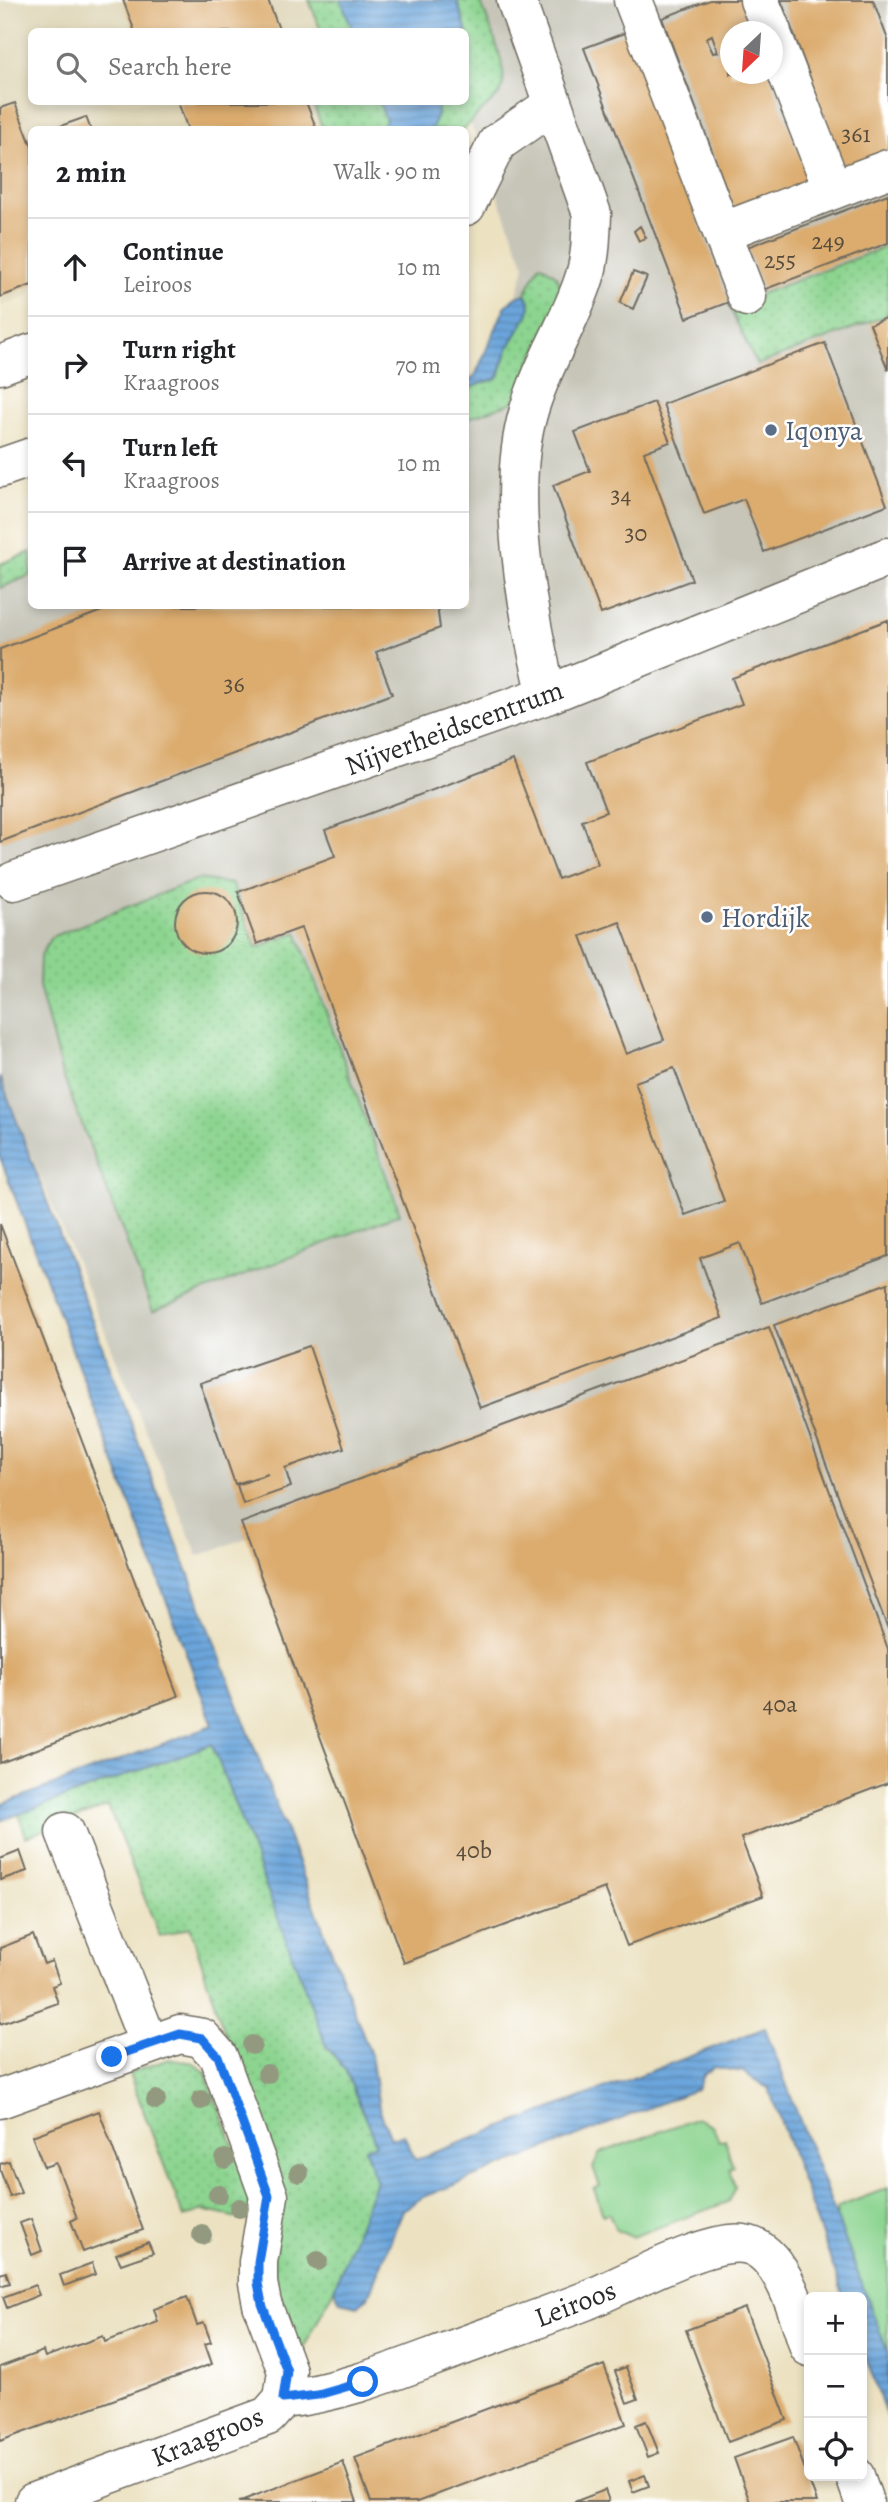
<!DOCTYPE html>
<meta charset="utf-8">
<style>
:root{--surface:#fff;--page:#f6f6f6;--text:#202124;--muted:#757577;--line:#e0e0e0}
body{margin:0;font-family:Alegreya,serif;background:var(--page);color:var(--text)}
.controls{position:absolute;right:21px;bottom:21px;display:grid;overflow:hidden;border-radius:10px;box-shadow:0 4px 10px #0003}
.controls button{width:63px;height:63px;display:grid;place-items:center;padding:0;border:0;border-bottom:2px solid var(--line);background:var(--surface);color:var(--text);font:35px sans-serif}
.compass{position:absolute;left:720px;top:21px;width:63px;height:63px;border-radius:50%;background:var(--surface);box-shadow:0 4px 10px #0003;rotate:205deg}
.stop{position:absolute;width:21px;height:21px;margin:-16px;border:5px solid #1a73e8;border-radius:50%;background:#fff}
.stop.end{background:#1a73e8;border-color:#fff;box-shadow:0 2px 7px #0008}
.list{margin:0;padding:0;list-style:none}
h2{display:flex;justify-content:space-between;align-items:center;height:91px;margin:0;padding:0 28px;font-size:30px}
h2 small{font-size:23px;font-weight:400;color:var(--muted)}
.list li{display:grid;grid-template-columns:46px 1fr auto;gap:21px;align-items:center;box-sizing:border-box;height:98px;padding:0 28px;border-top:2px solid var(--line)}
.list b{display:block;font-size:26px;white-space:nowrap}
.list p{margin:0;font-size:23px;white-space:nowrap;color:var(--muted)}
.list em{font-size:23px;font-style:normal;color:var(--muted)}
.icon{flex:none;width:38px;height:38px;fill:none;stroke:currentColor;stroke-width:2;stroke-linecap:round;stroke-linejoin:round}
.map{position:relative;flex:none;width:888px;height:2502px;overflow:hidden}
.search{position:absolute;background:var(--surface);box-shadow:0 4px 10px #0003;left:28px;top:28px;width:441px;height:77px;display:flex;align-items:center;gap:18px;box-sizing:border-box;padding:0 24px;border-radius:10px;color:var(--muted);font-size:26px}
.panel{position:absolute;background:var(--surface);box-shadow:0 4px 10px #0003;left:28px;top:126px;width:441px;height:483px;border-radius:10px}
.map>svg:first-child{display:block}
.built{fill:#ddd4b4}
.industrial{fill:#c6c5b8;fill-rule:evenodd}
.grass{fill:url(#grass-dots);stroke:#5c805e;stroke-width:2}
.garden{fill:#8cd490;stroke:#5c805e;stroke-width:2}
.water{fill:url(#water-rules);stroke:#4b6883;stroke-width:2}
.building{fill:#dbac6e;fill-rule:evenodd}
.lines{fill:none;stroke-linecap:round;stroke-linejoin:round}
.minor-casing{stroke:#6f6b60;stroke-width:41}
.minor{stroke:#fff;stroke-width:38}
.tree{fill:#92997f}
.route{stroke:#1a73e8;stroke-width:9}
.service-dot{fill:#5c6f8a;stroke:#fff;stroke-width:2.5}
.labels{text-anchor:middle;stroke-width:5;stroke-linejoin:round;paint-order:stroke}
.number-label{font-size:24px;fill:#574b3c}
.service-label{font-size:28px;fill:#4e5e75;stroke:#fff;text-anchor:start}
.street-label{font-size:28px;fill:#2b2b2b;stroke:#fff}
</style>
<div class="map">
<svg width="888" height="2502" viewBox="0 0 888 2502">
<defs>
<pattern id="grass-dots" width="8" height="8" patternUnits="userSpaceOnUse" patternTransform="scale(1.75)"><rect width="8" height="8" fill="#8cd490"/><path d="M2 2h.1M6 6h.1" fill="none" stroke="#79b67c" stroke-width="1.8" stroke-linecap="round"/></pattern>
<pattern id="water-rules" width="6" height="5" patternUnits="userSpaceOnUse" patternTransform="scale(1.75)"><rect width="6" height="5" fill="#6ba5db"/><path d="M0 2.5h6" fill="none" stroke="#5887b2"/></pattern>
</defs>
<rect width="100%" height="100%" fill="#fff"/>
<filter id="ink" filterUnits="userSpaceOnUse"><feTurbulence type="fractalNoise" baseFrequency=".0143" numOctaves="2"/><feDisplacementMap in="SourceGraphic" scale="14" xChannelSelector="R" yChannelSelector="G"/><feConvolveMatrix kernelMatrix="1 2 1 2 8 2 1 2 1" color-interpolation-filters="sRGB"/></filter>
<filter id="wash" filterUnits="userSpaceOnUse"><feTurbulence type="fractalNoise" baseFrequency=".00686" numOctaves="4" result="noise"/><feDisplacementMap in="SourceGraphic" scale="28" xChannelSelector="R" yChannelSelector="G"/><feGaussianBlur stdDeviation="1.57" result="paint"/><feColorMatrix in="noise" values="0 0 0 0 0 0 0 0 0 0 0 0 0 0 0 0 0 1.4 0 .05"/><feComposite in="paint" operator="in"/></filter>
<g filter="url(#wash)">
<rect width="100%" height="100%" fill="#ece2c2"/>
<!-- built -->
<path class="built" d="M0 0H309L321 31 32 32V102H312L323 129 32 130 31 295 0 306Z"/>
<!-- industrial -->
<path class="industrial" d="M423 0H888V1789L738 1355 198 1556 0 1079V577L31 565 32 606H466V401L491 391 525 266 462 102H466V32ZM730 32H772V74H730Z"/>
<!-- grass -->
<path class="grass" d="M309 0H341L353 31H321Z
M457 0H480C487 21 514 76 499 94 488 107 474 115 465 129L432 130 440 102H466V51L470 43Z
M312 102H379L386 120 383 129H323Z
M888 246V315L757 365 729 306Z
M540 264 556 275 563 291 513 402 466 419V389L498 378 509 346 529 313 530 301 525 294Z
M31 552V575L0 588V564Z
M198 879 232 884 256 948 297 932 400 1214 153 1311 61 1070 39 986 40 957 51 937Z
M212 1744 327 2047 345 2069 376 2144 365 2149 376 2181 334 2289 298 2359 270 2279 282 2182 218 2014 190 1927 160 1937 108 1806 26 1837 19 1814Z
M169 2059 194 2063 205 2072 252 2195 247 2220 202 2210 184 2218 129 2073Z"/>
<!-- garden -->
<path class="garden" d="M697 2118 713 2126 719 2142 725 2140 733 2167 729 2169 735 2187 728 2202 632 2237 616 2230 609 2213 603 2215 594 2189 600 2186 593 2168 600 2153Z
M888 2188V2353L836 2216 838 2207Z"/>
<!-- water -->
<path class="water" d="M341 0H457L470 43 466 51V32L353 31Z
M379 102H440L432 130 383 129 386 120Z
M525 294 530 301 529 313 509 346 498 378 466 389V382L475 376 505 307 514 298Z
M0 1077 371 2055 379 2108 391 2138 404 2134 415 2160 765 2028 888 2353V2420L862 2347V2297H844L769 2089 743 2072 714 2067 703 2075 697 2089 423 2197 403 2210 368 2297 358 2306 340 2302 334 2289 376 2181 365 2148 376 2144 345 2069 327 2047 212 1744 0 1821V1805L213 1725 0 1157Z"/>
<g id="blocks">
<!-- building -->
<path class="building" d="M123 0H268L280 32H135Z
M710 0H741L753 32H730V74H769L809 181 734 209 662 18ZM712 35 718 52 713 53 706 38Z
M781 0H873L888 40V151L844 168Z
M627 32 729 302 687 318 584 48Z
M178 102H306L317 130H188Z
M15 103 32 147V285L0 297V108Z
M86 117 91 130H52V129Z
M888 194V243L763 290 747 247Z
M640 226 646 238 639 241 634 231Z
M633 272 647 277 633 309 620 303Z
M888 317V370L870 324Z
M825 343 887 505 764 552 744 499 704 514 663 404Z
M654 402 670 442 644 452 692 580 601 614 553 485 590 471 575 432Z
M115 606H437L440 628 376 652 392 694 0 842V649Z
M888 620V1256L762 1303 740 1243 700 1258 722 1318 480 1408 301 928 257 944 238 892 335 856 325 830 513 760 558 879 598 864 582 821 606 812 587 762 742 704 732 678ZM620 922 664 1040 626 1054 581 936ZM674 1068 724 1201 685 1215 635 1082Z
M175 922a31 31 0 1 1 62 0a31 31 0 1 1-62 0Z
M0 1224 178 1696 0 1763Z
M888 1283V1629L774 1325Z
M769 1327 888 1649V1783L741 1838 763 1896 627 1946 605 1888 404 1963 241 1523Z
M309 1346 344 1448 285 1468 291 1487 243 1504 237 1485 268 1474 235 1484 200 1383Z
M20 1851 27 1871 0 1880V1859Z
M33 1935 44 1964 52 1961 60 1983 52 1986 58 2003 0 2024V1948Z
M99 2111 143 2230 83 2252 71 2221 77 2218 56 2163 44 2167 32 2136Z
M9 2161 21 2193 10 2197 0 2170V2164Z
M31 2219 42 2251 32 2255 20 2223Z
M148 2242 153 2253 121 2264 116 2254Z
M92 2263 96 2274 64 2286 60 2275Z
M6 2272 10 2283 0 2286V2274Z
M35 2285 39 2295 7 2308 3 2297Z
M187 2297 197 2325 204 2323 211 2342 205 2344 212 2364 0 2441V2367L43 2351 45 2357 103 2336 105 2342 158 2322 154 2309Z
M745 2308 787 2420 728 2442 686 2330Z
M604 2365 626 2424 417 2502H371L355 2458Z
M626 2367 638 2399 627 2403 615 2371Z
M646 2421 659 2453 648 2457 636 2425Z
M793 2437 817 2502H750L734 2458Z
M343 2462 357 2502H238Z
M645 2475 649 2486 633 2492 629 2481Z
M605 2490 609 2501 605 2502H574Z"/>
</g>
</g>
<g filter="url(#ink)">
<use href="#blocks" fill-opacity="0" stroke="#6f6b60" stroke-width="2"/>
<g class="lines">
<!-- minor casing -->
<g class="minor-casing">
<path id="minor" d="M516 0 592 214C591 237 591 260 583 282 568 326 542 365 529 410 504 493 527 612 547 695
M633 0 747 297
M759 0 772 32
M772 34 833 190
M466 206 497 143 552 105
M722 232 888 169
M0 365 32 353
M0 468 32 457
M14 881 547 695 888 557
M65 1832 149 2044
M0 2099 180 2034 202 2038 218 2056 269 2196 258 2262V2283L262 2304 287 2371 283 2399 268 2416 34 2502
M283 2399C340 2393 392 2372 446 2352 492 2335 539 2319 585 2301 622 2286 708 2238 744 2244 782 2249 799 2317 809 2347
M855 2476 864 2502"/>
</g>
<!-- minor -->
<use href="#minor" class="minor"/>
</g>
<!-- trees -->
<g class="tree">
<circle cx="252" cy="2045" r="10"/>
<circle cx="267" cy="2074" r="10"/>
<circle cx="156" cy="2100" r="10"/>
<circle cx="201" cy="2100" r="10"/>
<circle cx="225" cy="2159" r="10"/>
<circle cx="299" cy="2173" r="10"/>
<circle cx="218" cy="2194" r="10"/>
<circle cx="239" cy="2208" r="10"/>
<circle cx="202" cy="2235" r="10"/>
<circle cx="318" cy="2261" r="10"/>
</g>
</g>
<g class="lines" filter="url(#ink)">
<!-- route -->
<path class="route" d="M112 2057 180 2034 202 2038 218 2056 269 2196 258 2262V2283L262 2304 287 2371 283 2399 318 2395 363 2382"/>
</g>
<!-- markers -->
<g class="service-dot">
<circle cx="771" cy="430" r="7"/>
<circle cx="707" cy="917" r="7"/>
</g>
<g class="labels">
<!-- number labels -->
<g class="number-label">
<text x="856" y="142">361</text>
<text x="828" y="249">249</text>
<text x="780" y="268">255</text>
<text x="621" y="503">34</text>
<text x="636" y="541">30</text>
<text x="234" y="692">36</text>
<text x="780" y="1712">40a</text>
<text x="474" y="1858">40b</text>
</g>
<!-- service labels -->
<g class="service-label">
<text x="785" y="440">Iqonya</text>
<text x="721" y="927">Hordijk</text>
</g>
<!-- street labels -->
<g class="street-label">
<text transform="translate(454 727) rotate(-20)" y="10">Nijverheidscentrum</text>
<text transform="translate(575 2303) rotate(-21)" y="10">Leiroos</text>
<text transform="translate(207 2436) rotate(-22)" y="10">Kraagroos</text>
</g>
</g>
</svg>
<div class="controls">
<button>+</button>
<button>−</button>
<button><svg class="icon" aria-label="locate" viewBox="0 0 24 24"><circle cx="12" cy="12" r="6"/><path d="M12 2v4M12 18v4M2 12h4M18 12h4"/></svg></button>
</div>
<svg class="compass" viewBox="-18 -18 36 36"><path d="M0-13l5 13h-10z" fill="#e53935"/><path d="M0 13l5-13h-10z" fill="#757577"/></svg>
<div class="stop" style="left:363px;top:2382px"></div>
<div class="stop end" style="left:112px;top:2057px"></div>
<div class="search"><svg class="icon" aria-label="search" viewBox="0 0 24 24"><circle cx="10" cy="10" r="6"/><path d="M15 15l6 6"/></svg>Search here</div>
<section class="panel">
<h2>2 min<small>Walk · 90 m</small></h2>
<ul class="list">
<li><svg class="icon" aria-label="ahead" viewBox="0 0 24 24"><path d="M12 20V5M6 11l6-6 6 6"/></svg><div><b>Continue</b><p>Leiroos</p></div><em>10 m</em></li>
<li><svg class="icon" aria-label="right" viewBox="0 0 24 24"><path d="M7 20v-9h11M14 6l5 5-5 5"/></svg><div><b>Turn right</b><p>Kraagroos</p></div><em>70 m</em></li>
<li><svg class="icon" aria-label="left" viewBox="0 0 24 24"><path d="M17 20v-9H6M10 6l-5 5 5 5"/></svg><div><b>Turn left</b><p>Kraagroos</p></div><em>10 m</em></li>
<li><svg class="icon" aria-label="arrive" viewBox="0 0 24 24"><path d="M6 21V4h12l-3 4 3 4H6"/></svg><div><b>Arrive at destination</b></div></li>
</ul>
</section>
</div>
